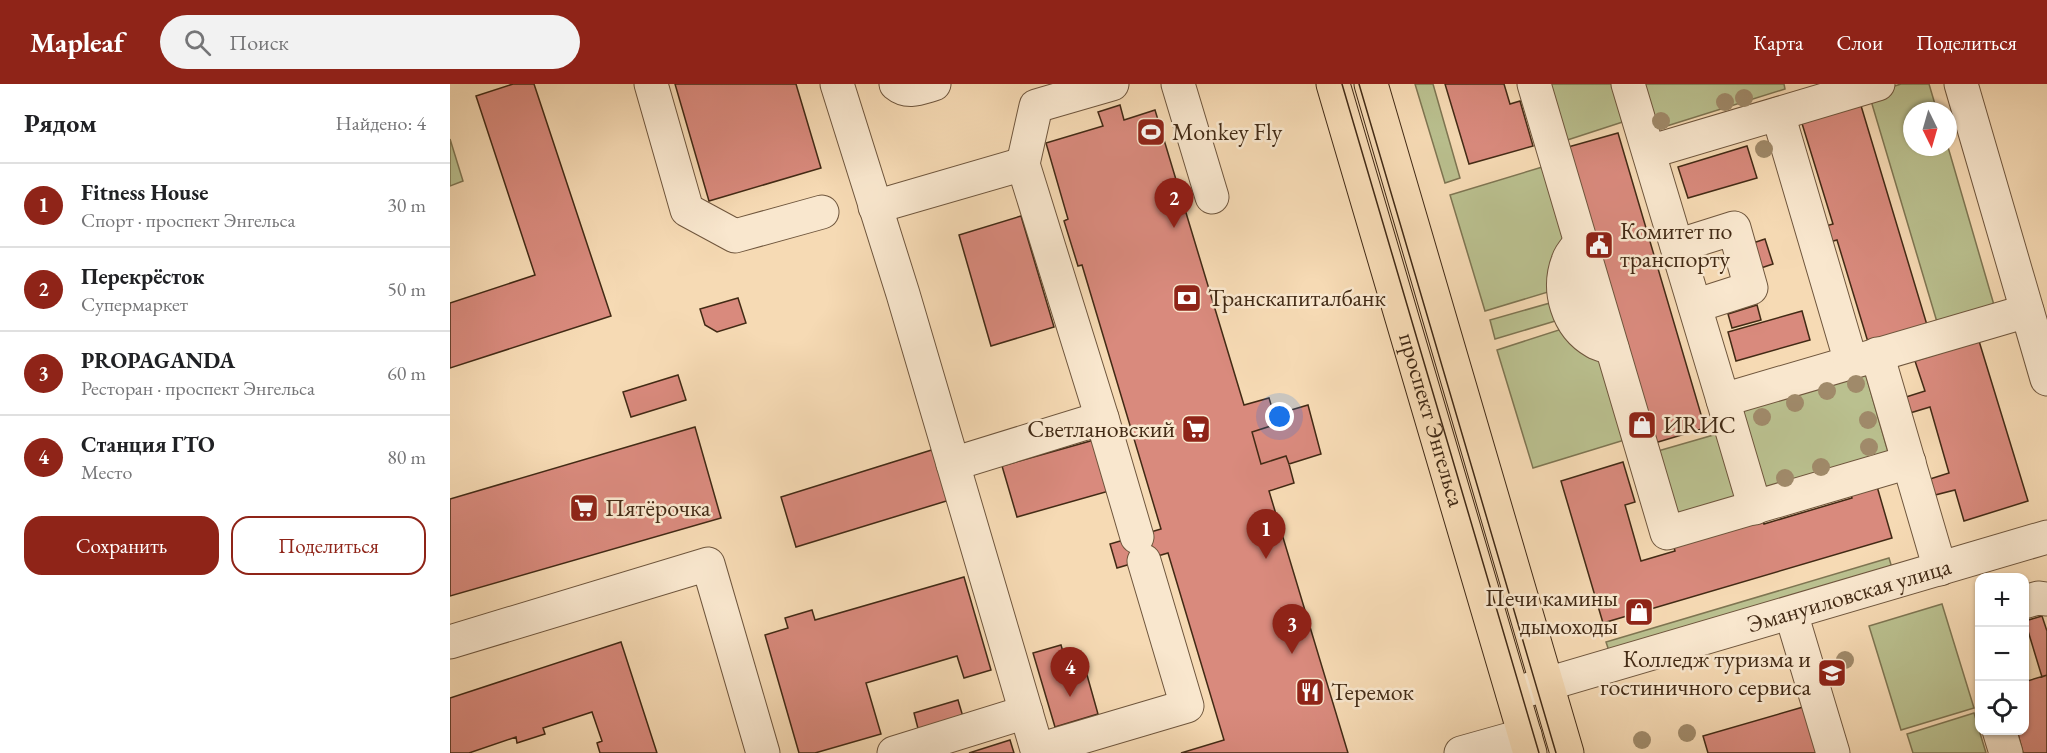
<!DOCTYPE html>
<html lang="ru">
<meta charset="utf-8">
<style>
:root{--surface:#fff;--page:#f2f2f2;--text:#202124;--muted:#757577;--line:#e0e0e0;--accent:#8f2418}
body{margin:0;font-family:"EB Garamond",serif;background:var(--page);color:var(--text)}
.controls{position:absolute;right:18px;bottom:18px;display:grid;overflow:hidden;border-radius:12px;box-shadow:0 2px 4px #0004}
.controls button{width:54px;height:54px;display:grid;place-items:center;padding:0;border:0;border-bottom:2px solid var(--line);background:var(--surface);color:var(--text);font:30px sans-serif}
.compass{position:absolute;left:1453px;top:18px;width:54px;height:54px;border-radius:50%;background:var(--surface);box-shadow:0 2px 4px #0004;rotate:175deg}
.you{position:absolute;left:830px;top:333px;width:21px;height:21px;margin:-15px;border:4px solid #fff;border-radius:50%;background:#1a73e8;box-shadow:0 0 0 9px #1a73e833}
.badge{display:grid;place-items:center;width:39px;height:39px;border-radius:50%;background:var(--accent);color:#fff;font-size:20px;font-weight:700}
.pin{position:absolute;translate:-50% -50px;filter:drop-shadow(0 2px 3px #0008)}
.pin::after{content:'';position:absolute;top:32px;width:21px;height:18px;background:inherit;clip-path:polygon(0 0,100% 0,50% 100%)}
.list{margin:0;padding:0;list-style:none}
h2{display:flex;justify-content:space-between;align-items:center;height:78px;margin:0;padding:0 24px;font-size:26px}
h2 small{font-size:20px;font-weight:400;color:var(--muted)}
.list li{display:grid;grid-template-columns:39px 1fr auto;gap:18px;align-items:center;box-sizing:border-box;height:84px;padding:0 24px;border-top:2px solid var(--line)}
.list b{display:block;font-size:22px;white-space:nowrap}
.list p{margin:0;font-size:20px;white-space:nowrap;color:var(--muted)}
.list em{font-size:20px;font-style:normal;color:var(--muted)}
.actions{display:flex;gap:12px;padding:18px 24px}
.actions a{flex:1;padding:14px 0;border:2px solid var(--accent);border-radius:18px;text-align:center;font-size:21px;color:var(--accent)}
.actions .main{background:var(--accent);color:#fff}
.icon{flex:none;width:33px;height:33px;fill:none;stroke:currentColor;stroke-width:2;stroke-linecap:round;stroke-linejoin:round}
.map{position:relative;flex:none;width:1597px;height:669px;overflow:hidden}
header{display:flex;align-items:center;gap:36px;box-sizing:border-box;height:84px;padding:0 30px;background:var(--accent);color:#fff}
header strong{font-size:28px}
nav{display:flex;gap:33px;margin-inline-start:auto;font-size:21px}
.search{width:420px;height:54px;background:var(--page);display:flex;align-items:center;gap:15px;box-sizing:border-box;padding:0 21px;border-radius:33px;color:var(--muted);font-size:22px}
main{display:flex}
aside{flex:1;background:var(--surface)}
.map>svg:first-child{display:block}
.green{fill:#bac08f;stroke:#7e7552;stroke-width:1.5}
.building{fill:#d98a7d;stroke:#422a15;stroke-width:1.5}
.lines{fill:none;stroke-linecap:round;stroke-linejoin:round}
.minor-casing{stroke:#6f563d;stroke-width:35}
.major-casing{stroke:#422a15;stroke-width:35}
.minor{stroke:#f9e7ce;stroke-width:33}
.major{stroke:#f6dab4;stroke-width:33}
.tram{stroke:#422a15;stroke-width:1.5}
.tree{fill:#a08a6a}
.labels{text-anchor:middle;stroke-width:5;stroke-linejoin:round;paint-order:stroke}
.poi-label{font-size:24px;fill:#422a15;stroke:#f9e7ce;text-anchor:start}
.street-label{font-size:24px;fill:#422a15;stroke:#f9e7ce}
</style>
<header>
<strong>Mapleaf</strong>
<div class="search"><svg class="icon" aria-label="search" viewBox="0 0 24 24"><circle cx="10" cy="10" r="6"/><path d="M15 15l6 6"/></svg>Поиск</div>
<nav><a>Карта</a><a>Слои</a><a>Поделиться</a></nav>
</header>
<main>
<aside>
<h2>Рядом<small>Найдено: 4</small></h2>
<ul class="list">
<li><span class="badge">1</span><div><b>Fitness House</b><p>Спорт · проспект Энгельса</p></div><em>30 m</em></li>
<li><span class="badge">2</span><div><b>Перекрёсток</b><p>Супермаркет</p></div><em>50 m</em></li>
<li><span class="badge">3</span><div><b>PROPAGANDA</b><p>Ресторан · проспект Энгельса</p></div><em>60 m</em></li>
<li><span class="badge">4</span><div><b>Станция ГТО</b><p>Место</p></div><em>80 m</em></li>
</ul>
<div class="actions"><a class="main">Сохранить</a><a>Поделиться</a></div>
</aside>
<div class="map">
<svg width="1597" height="669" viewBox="0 0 1597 669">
<rect width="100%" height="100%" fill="#f6dab4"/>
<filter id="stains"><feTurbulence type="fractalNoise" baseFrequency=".00333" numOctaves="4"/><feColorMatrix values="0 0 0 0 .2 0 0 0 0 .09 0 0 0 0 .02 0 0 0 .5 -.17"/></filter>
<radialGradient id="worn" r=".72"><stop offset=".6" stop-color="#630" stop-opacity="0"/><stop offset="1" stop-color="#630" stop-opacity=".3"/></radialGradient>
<!-- green -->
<path class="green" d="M965 0H983L1010 94 995 99Z
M1084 0H1178L1188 33 1102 61Z
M1190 0H1334L1335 5 1204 46Z
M1451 0H1479L1487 27H1462V63H1498L1544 221 1487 238 1419 10Z
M0 55 13 97 0 102Z
M1099 81 1123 158 1108 205 1035 227 1000 111Z
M1107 217 1112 235 1045 255 1040 236Z
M1118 243 1158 273 1181 354 1083 384 1047 266Z
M1415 288 1440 375 1309 413 1283 326Z
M1281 346 1305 424 1217 449 1194 371Z
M1439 474 1442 484 1159 567 1156 558Z
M1492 520 1524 624 1451 646 1419 542Z
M1524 629 1536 669H1463L1457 650Z"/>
<!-- building -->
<path class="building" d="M63 0H84L161 232 0 284V219L85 191 26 12Z
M225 0H346L371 84 259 117Z
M995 0H1054L1060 20 1070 17 1083 62 1019 80Z
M1409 15 1477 241 1418 258 1387 156 1376 159 1372 143 1383 140 1350 33Z
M670 21 674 36 705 26 794 321 819 314 827 340 802 348 811 380 836 372 839 380 844 399 819 407 898 669H731L774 656 718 469 667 484 660 460 711 445 632 181 628 182 614 137 618 135 596 59 653 42 648 28Z
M1168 49 1255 344 1198 361 1111 65Z
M1297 62 1307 94 1238 114 1228 83Z
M571 132 604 243 541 262 509 151Z
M1315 155 1323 180 1302 187 1294 162Z
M288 214 296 239 267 248 255 241 250 225Z
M1307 221 1311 236 1282 244 1278 230Z
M1352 227 1360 256 1286 277 1278 248Z
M1529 257 1578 417 1514 437 1505 406 1485 411 1480 395 1499 389 1480 323 1460 329 1456 313 1475 307 1465 277Z
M228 291 236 316 181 333 173 308Z
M858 321 871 370 839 380 836 372 811 380 802 348 827 340 824 331Z
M245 343 271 434 0 512V415Z
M644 356 659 407 567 433 552 382Z
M488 364 503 415 346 463 331 413Z
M1173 378 1185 418 1175 421 1191 477 1225 467 1223 460 1312 434 1314 440 1402 414 1400 407 1426 399 1442 454 1153 539 1111 397Z
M514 493 541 586 514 594 507 572 416 599 431 650 365 669H349L315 551 338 544 335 534 362 526 365 536Z
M1592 532 1597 547V591L1592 593 1575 537Z
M171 558 207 669H150L147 659 152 657 142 628 93 644 95 650 67 659 66 653 19 669H0V614Z
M611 561 621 595 637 591 648 630 605 643 583 569Z
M1597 591V669H1573L1568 650H1570L1569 646H1574V598Z
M508 616 516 643 471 656 464 629Z
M1360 621 1374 669H1258L1253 652Z
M560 656 564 669H519Z"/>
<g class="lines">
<!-- minor casing -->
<g class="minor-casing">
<g id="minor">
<path d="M201 0 237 126 285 152 372 128"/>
<path d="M387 0 453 210 588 669"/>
<path d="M446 0C458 10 470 4 484 0"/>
<path d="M728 0 762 113"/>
<path d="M1084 0 1217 449 1459 378"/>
<path d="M1178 0 1273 316 1577 227"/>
<path d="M1511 0 1597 295"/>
<path d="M1328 30 1401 278"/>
<path d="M1199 68 1428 0"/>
<path d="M573 80 586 22 662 0"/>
<path d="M425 123 573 80 652 334"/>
<path d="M1131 158C1126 164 1120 170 1118 177 1107 206 1117 242 1145 258 1150 261 1157 262 1162 264"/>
<path d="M1227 162 1284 144 1301 204 1245 222"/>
<path d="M1427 270 1490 485"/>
<path d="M1273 316 1305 424"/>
<path d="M503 380 652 334 687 453"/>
<path d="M1574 518 1588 514 1597 515"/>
<path d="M1341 529 1383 669"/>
<path d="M0 558 258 480 313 669"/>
<path id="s1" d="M1063 610 1597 453"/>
<path d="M1549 646 1556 669"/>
<path d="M588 666 737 622 694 477"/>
<path d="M444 669 576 628"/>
<path d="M1011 669 1075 651"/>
</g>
</g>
<!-- major casing -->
<g class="major-casing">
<g id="major">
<path id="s2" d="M883 0 1080 669"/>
<path d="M921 0 1117 669"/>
</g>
</g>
<!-- minor -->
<use href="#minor" class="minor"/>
<!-- major -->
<use href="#major" class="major"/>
<!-- tram -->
<path class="tram" d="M892 0 1089 669
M909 0 1106 669"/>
</g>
<!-- trees -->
<g class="tree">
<circle cx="1294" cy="14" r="9"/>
<circle cx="1275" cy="18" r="9"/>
<circle cx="1211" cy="37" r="9"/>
<circle cx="1314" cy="65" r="9"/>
<circle cx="1406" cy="300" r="9"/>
<circle cx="1377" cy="307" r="9"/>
<circle cx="1345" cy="319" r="9"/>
<circle cx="1312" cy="333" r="9"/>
<circle cx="1418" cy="336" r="9"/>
<circle cx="1419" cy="363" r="9"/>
<circle cx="1371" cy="383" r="9"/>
<circle cx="1335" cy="394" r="9"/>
<circle cx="1395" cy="576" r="9"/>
<circle cx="1237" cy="649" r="9"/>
<circle cx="1192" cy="656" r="9"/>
</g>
<!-- icons -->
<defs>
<g id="stadium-square" transform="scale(1.5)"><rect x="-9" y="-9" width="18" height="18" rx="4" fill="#8f2418" stroke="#f9e7ce"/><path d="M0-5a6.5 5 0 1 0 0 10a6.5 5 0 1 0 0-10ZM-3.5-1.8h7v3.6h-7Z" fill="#fff"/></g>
<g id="civic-square" transform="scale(1.5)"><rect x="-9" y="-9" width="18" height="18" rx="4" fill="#8f2418" stroke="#f9e7ce"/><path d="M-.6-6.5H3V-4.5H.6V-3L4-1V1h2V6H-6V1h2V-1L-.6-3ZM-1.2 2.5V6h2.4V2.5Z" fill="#fff"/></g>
<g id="bank-square" transform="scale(1.5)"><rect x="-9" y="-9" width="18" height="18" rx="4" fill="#8f2418" stroke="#f9e7ce"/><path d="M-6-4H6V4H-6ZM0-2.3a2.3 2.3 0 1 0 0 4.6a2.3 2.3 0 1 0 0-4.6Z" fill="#fff"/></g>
<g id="shop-square" transform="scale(1.5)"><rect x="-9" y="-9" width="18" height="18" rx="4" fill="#8f2418" stroke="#f9e7ce"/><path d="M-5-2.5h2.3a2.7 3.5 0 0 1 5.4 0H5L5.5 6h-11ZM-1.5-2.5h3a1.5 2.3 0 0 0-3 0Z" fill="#fff"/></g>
<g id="supermarket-square" transform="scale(1.5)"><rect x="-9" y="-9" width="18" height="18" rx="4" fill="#8f2418" stroke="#f9e7ce"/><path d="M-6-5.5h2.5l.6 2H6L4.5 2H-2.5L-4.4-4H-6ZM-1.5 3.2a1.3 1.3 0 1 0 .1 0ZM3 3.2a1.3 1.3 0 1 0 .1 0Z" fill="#fff"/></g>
<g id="university-square" transform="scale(1.5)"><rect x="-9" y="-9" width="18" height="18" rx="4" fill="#8f2418" stroke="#f9e7ce"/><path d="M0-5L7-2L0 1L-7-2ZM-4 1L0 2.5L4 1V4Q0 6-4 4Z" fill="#fff"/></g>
<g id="restaurant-square" transform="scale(1.5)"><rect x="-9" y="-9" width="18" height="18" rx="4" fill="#8f2418" stroke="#f9e7ce"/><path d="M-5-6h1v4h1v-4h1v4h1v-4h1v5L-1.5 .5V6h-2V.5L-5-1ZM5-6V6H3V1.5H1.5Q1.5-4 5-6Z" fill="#fff"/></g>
</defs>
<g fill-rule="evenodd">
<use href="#stadium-square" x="701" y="48"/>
<use href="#civic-square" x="1149" y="161"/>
<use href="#bank-square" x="737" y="214"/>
<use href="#shop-square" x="1192" y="341"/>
<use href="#supermarket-square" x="746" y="345"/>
<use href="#supermarket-square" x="134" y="424"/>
<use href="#shop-square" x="1189" y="528"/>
<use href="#university-square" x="1382" y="589"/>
<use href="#restaurant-square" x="860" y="608"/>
</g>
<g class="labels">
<!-- poi labels -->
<g class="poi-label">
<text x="722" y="56">Monkey Fly</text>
<text x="1170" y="155">Комитет по<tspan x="1170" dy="28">транспорту</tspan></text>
<text x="758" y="222">Транскапиталбанк</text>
<text x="1213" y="349">ИRИС</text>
<text x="725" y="353" text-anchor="end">Светлановский</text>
<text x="155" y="432">Пятёрочка</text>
<text x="1168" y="522" text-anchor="end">Печи камины<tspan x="1168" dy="28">дымоходы</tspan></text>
<text x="1361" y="583" text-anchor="end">Колледж туризма и<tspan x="1361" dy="28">гостиничного сервиса</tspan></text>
<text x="881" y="616">Теремок</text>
</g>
<!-- street labels -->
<g class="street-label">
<text dy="8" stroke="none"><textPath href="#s2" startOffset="350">проспект Энгельса</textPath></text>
<text dy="8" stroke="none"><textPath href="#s1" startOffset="350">Эмануиловская улица</textPath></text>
</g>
</g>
<rect width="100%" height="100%" filter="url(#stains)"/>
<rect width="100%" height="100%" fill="url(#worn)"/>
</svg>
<div class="controls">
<button>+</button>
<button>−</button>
<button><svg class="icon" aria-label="locate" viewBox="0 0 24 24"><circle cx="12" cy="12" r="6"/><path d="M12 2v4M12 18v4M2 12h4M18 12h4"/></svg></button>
</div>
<svg class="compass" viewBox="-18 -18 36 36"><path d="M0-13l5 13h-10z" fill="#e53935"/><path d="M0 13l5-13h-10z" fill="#757577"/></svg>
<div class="you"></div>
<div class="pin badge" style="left:816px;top:475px">1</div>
<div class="pin badge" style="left:724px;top:144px">2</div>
<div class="pin badge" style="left:842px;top:570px">3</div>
<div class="pin badge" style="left:620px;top:613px">4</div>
</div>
</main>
